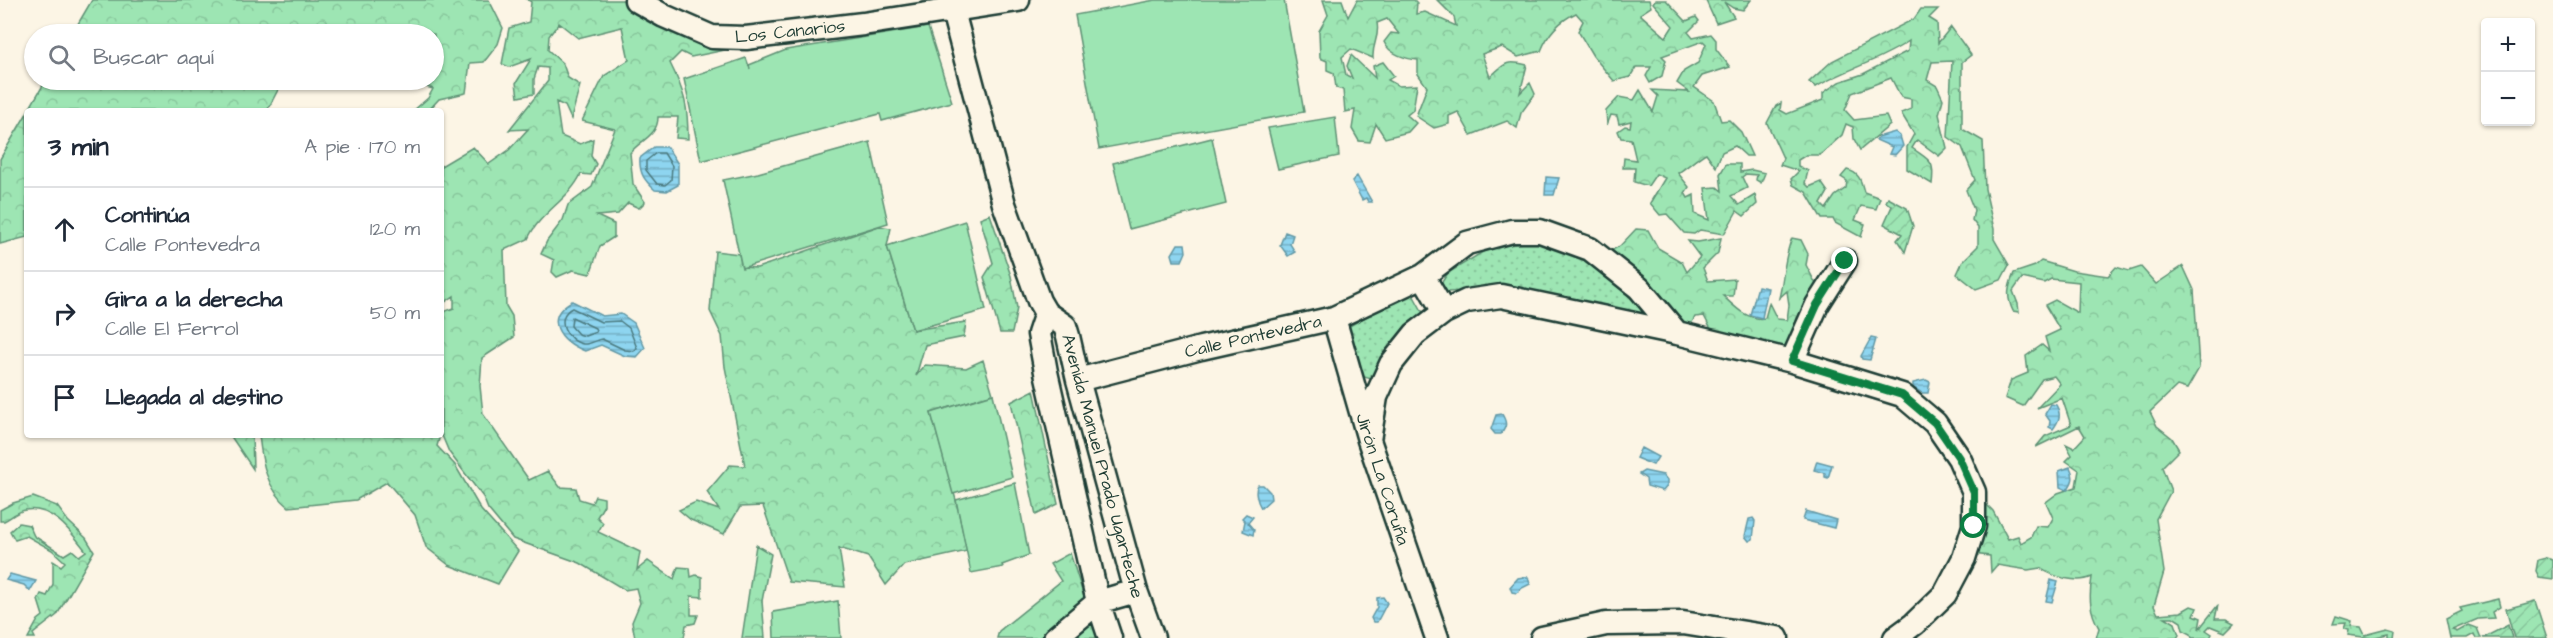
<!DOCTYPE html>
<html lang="es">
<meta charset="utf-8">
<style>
:root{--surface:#fff;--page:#f2f2f3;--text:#1f2937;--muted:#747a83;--line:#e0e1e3}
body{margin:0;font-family:"Architects Daughter",sans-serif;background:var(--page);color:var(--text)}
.controls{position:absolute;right:18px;top:18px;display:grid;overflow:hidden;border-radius:6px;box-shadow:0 2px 4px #0004}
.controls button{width:54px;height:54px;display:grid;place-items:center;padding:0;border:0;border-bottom:2px solid var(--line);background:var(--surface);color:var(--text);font:30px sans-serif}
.stop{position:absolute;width:18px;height:18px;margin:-14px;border:4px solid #0b8043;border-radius:50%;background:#fff}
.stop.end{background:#0b8043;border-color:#fff;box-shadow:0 2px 6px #0008}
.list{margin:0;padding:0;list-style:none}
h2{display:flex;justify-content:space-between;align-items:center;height:78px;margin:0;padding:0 24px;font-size:26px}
h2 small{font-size:20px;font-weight:400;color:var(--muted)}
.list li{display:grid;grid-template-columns:39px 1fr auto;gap:18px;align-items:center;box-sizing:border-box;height:84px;padding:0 24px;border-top:2px solid var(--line)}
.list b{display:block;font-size:22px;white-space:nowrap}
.list p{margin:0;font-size:20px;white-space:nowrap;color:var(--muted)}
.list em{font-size:20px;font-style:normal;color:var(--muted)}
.icon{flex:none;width:33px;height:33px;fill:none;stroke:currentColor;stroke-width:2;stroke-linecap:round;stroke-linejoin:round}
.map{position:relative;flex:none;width:2553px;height:638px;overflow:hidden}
.search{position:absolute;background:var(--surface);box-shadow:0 2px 4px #0004;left:24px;top:24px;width:420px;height:66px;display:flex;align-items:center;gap:15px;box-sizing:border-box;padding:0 21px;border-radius:33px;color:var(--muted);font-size:22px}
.panel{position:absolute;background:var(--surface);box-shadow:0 2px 4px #0004;left:24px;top:108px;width:420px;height:330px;border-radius:6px}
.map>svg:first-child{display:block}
.grass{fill:url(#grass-dots);stroke:#5e9174;stroke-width:1.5}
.forest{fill:url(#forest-crowns);stroke:#5e9174;stroke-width:1.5}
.garden{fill:url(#garden-furrows);stroke:#5e9174;stroke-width:1.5}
.pitch{fill:#9de5b3;stroke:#5e9174;stroke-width:1.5}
.water{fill:url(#water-rules);stroke:#6298a5;stroke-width:1.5}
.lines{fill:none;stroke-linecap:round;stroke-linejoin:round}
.shore{stroke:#4b7a7f;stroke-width:1.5}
.minor-casing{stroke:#1f3d34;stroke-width:27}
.minor{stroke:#fcf5e5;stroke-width:22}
.route{stroke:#0b8043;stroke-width:8}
.labels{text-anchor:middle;stroke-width:6;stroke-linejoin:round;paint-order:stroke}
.street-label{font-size:18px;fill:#1f3d34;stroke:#fcf5e5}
</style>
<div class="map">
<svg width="2553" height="638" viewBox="0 0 2553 638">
<defs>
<pattern id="grass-dots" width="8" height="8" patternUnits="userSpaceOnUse" patternTransform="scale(1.5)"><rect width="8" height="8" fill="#9de5b3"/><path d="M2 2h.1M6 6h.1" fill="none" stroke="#87c59b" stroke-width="1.8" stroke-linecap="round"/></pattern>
<pattern id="forest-crowns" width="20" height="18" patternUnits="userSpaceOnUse" patternTransform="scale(1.5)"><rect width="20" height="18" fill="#9de5b3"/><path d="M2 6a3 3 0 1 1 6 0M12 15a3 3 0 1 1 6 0" fill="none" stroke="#87c59b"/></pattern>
<pattern id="garden-furrows" width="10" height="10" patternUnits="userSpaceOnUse" patternTransform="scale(1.5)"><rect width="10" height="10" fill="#9de5b3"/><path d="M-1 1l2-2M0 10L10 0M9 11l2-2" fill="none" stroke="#87c59b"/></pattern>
<pattern id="water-rules" width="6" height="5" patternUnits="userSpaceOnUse" patternTransform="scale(1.5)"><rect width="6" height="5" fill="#8ed5f0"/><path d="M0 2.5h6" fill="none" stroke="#73aec3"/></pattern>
</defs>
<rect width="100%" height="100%" fill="#fcf5e5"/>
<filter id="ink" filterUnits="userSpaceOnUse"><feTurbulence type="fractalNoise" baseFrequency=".0167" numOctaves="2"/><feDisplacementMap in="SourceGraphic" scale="12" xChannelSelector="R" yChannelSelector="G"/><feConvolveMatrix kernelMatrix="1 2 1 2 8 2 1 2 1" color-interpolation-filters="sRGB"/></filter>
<g filter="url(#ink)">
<!-- grass -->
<path class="grass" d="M1534 242 1595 261 1631 286 1653 323 1508 289 1447 292 1440 285 1448 273 1491 247Z
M1411 291 1427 320 1375 380 1364 377 1346 328Z"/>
<!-- forest -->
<path class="forest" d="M92 0H489L503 28 498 44 484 62 470 63 466 93 439 99 428 111H413L428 98 433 89 403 80H434V34H72Z
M528 0H628L735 48 691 57 681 52 670 63C685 93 688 106 688 139L676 138 678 117H658C658 136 640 140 630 153L633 184 645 202 639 208 628 203 618 214 597 216 614 224V237L600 246 590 274 573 270 557 277 552 272 554 260 541 254 547 241 563 220 568 205 592 187 615 129 582 121 604 76 629 60 622 27 578 38 559 23 549 36 548 50 563 64 568 78 580 85 571 119 565 106 556 102 561 136 580 144 593 139 591 156 596 164 591 175 581 174C569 200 539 213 528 239L504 250 506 306 512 316 514 337 482 358 480 386 483 414 529 480 548 471 560 487 576 488 579 499 592 503 595 496 604 498V505L597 517 603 523 598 532 640 552 637 570 648 561 674 579 678 567 690 568 691 577 696 575 702 577V597L691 596V615H698L695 623 686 625 684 638H635L632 622 640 603 636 588 625 590 580 563 513 539 488 509 483 497 449 452 441 433V318L446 311 454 308V296L445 302 441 291V166L473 147 489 164 509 150 528 129 509 130 548 81V68L538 67 534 79V94L518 97 516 83 531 59 509 67 502 64 509 28 529 22 531 2Z
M1323 0H1342L1348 17 1357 0H1414L1417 3 1416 14 1425 12 1456 26 1454 17 1437 0H1649L1651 7 1640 14 1666 37 1673 26 1653 3 1655 0H1666L1686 21 1696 17 1699 21 1688 32 1693 38 1711 34 1716 40V49L1730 67 1702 76 1694 87 1714 101 1721 121 1729 120 1741 132 1752 156H1746L1735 146 1722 152 1716 167 1706 153C1701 155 1686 168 1678 173L1689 187 1685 193 1688 198 1694 195 1695 214 1709 220 1705 188 1717 187 1722 191 1720 174 1726 164H1740V172L1752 170 1765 173 1761 183 1756 180 1757 175 1746 174 1742 177 1747 188 1731 196 1739 205 1755 195 1757 204 1744 216 1737 211 1724 234 1700 230 1694 234 1684 233 1667 214 1660 215 1650 203 1665 178 1656 174 1648 186 1634 182 1635 168H1623L1624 158 1636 160 1631 139 1621 138 1618 131 1625 126 1630 127 1631 121 1619 124 1617 116 1611 115 1607 125 1606 111 1619 97 1634 100 1640 90 1653 112 1658 96 1652 90 1689 92 1677 83 1684 71 1698 63 1706 44 1703 41 1662 56 1666 60 1662 76 1650 83 1646 76 1651 67H1636L1630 77 1614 81 1593 56 1578 31 1583 21 1576 13C1559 21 1548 33 1541 51L1518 57 1502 47 1482 54 1490 77C1505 63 1506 60 1527 65L1520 93 1530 83 1535 94 1521 113 1517 128 1507 121 1471 135 1458 112 1449 116V124L1434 128 1416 116 1427 87 1418 74V60C1406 59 1389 54 1384 42L1391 33 1399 34 1387 19 1377 23C1380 37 1372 43 1373 58L1351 49 1342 57 1346 75 1352 78 1347 66 1351 55 1375 78 1373 66 1383 62 1394 76 1388 80 1399 86 1417 85 1413 110 1407 115 1416 123 1408 132 1385 138 1376 124 1370 142 1359 141 1352 129 1355 110 1345 112 1343 90 1336 88 1334 73 1327 70V61L1320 58 1319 31 1328 15Z
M1701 0H1751L1743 10 1733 8 1724 2 1734 17 1716 23 1706 1Z
M1921 9H1938L1929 18 1937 23 1938 43 1951 27 1971 55 1962 62V129L1983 141 1985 189 1994 229V239L2009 265 2001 280 1976 289 1957 274 1963 261 1978 246V228L1972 220 1974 210 1966 190 1975 180 1962 147 1948 137 1952 61 1932 62 1927 80 1937 86 1943 99 1939 114 1947 148 1939 156 1917 140 1912 148C1930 161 1935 160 1932 184L1907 169V147L1914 134 1901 113 1911 109V99L1901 97 1891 78 1852 93 1845 110 1854 120 1886 116 1890 125 1860 150 1854 139 1853 127 1846 124 1842 135 1820 155H1806L1798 160V166L1808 171 1805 183 1809 187 1821 182 1828 192 1821 204 1826 209 1835 196 1846 188 1847 181 1841 177 1847 170C1860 173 1861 181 1864 192L1880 198 1876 209 1861 206 1855 220 1865 224 1861 237 1835 223 1833 219H1822L1806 192 1793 185 1791 179 1799 171 1780 165 1783 158 1767 123 1776 106 1781 103 1780 110 1787 114 1823 100V93L1839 82 1863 74 1908 51 1909 41C1880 61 1846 69 1816 87L1809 82 1832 61 1914 19Z
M46 80H283L267 111H28Z
M27 113V237L0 244V159Z
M990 214 1011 276 1017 308 1012 333H1000L984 277 993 263 980 218Z
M879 226 891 228 887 246 913 330 966 322 964 337 925 345 916 376 925 365 966 368 983 360 993 394 931 413 956 500 967 551 904 565 886 585 868 557 839 548 845 587 789 582 763 506 740 507 724 534 691 520 679 510 696 502 719 510 707 492 730 465 745 466 725 367 722 336 710 311 715 251 739 254 742 267 757 268Z
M1636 229 1648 230 1658 248 1682 262 1687 272 1700 257 1688 241 1698 242 1721 238 1718 253 1703 268 1708 281 1735 279 1733 296H1723C1736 308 1748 321 1765 318L1769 303 1777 319 1787 320 1789 305 1787 291 1779 298C1784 278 1784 256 1792 238L1801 240 1808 254 1806 265 1819 290 1792 339 1779 353 1713 333 1704 316 1695 317 1691 324 1682 321 1619 262 1612 250 1620 246Z
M2041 261 2074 271 2108 276 2116 267 2129 271 2141 267 2156 284 2183 266 2194 290 2199 368 2187 389 2177 386 2150 412 2157 426 2172 438 2179 450 2162 467 2171 491 2156 519 2164 572 2154 606 2158 614 2181 612 2191 606 2197 608 2194 615 2201 618 2199 629 2218 605 2215 619H2226L2234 623 2225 632 2210 626 2206 630 2212 634 2210 638H2192L2191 634 2183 630 2181 622 2173 617H2165L2175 623 2179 635 2177 638H2096L2099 628C2089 611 2089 596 2092 577 2078 584 2053 577 2040 568L2028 570 1997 565 1991 572 1990 556 1972 554 1985 503 1993 511 2008 539 2018 536 2021 543 2031 537 2036 526 2048 527 2053 518 2046 502 2058 493 2076 487 2079 470 2066 461 2072 455 2066 444 2074 448 2085 436 2079 426 2036 447 2045 436 2071 425 2062 398 2037 408 2060 384 2054 376 2042 379 2023 406 2005 398 2011 380 2028 373 2026 356 2042 345 2049 351 2045 337 2060 330 2045 305 2055 300 2078 313 2079 282 2051 279 2044 283 2022 278 2013 291 2018 304 2019 312 2013 311C2006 296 2008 288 2014 273L2035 266Z
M1034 390 1058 504 1036 515 1011 402Z
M230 435H252L253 469Z
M259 435H436L439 439 437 446 455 465 481 510 518 551 498 584 449 565 426 547 415 515 387 482 356 500 289 507C266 488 262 463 259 435Z
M33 497 57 506 68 521 86 538 94 551 57 615 33 634 35 638H28L38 620 43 616 38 600 41 594 47 596 53 584V561L61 566 65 562 52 550 27 536 15 540 10 531 19 523 29 525 34 536 64 555 72 550 79 556 86 551C71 532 52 505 25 510 18 511 10 518 4 521H0V510L13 503Z
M756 545 771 554 762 601 765 638H742Z
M1070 553 1085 600 1039 638H997L999 631 1061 581 1050 564Z
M2498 599 2500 607 2492 612 2494 618 2478 619 2452 630 2457 632 2469 625 2477 628 2481 638H2476L2474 634 2467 638H2450L2446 619 2462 611 2460 608Z
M1096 614 1105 638H1067Z
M2336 616 2352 621 2351 626 2361 627 2365 635 2388 629 2395 631 2394 638H2389V634L2371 638 2348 635 2349 630 2344 629 2346 623 2333 624Z"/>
<!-- garden -->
<path class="garden" d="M1888 198 1907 208 1913 226 1905 252 1897 240 1902 234 1884 224 1892 206 1886 202Z
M2546 558 2553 560V579L2539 577 2536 571 2538 560Z
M2535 601 2547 638H2514L2506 609Z
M2508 625 2512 638H2483Z"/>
<!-- pitch -->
<path class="pitch" d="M1155 0H1284L1304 112 1099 149 1075 15Z
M928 27 952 102 882 121 880 114 701 161 684 79 746 58 750 69 749 65 786 50Z
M1335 117 1339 156 1278 169 1268 128Z
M1212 138 1226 204 1129 229 1113 163Z
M870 142 888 223 742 268 723 180 758 173Z
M965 221 986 310 913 330 887 246Z
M993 394 1012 477 953 494 931 413Z
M1015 483 1029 555 1002 565 1003 567 971 573 956 500Z
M838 601 841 638H774L773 612Z"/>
<!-- water -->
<path class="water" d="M1895 132 1900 136 1903 146 1895 155 1889 154 1892 147 1876 140 1878 137Z
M654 147H667L678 164V185L667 191 655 190C644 180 639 173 640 158Z
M1357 176 1372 202H1368L1366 198 1362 200 1352 181Z
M1546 177 1559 178 1554 195H1545Z
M1285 232 1293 235 1290 244 1295 252 1288 256 1280 245Z
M1178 244H1185L1186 252 1182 261H1174L1172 254Z
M1758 286 1768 288 1762 318 1750 315Z
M572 301 602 316 621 314 634 323 645 348 637 357 625 356 601 345 585 351C560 341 542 318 572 301Z
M1871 338 1876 339 1870 360 1862 359 1861 356Z
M1926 380 1930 382 1928 393H1922L1913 387V383Z
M2051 404 2056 405C2062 414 2059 421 2053 429L2049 427 2050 421 2045 414Z
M1502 414C1507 423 1507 426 1501 434H1495L1491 429 1496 415Z
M1641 448 1658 457 1653 465 1636 458Z
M1817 461 1832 465 1828 478 1825 477V473L1814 470Z
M2070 467C2075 477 2073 482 2067 490L2060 487 2059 471Z
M1644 471 1663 475 1667 480V486L1663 491 1647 486 1646 479 1639 474Z
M1258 485H1263L1270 492 1271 499 1261 508C1257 501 1254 491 1258 485Z
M1806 511 1836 520 1834 528 1803 520Z
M1246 514 1253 517 1248 523 1254 530 1253 535 1243 531 1245 521 1242 518Z
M1753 518 1755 521 1753 539 1749 541 1745 536 1749 519Z
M10 574 36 581 30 591 24 585 6 580Z
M1524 577H1528L1530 584 1522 588 1517 593 1512 592 1510 587 1518 578Z
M2051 580 2058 582 2052 602 2046 601Z
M1383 597 1387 603 1377 622H1373L1371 618 1377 607V598Z"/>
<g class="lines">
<!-- shore -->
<path class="shore" d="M656 153H664L672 166 671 180 665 185 657 184 646 170V161Z
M572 308 601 322 620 321 629 328 637 348 634 351 625 350 602 339C596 340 588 345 583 344 566 341 554 317 572 308Z
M572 317 595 328 596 332 585 336 578 334 571 326Z"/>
<!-- minor casing -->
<g class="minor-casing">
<path id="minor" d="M636 0 664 16 712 37 746 38 863 24 1018 0
M950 0 1004 204 1039 301 1046 313 1065 326 1068 336 1078 380 1136 591 1153 638
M1423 276 1444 312
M1046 313 1039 334 1046 372 1098 602 1110 638
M1334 318 1369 440 1437 638
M1792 361 1817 305 1845 261
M1078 380 1201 348 1334 318 1423 276 1467 243 1512 231H1540L1590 249 1639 288 1677 333
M1369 440 1376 397 1391 364 1415 334 1444 312 1467 301 1501 296 1677 333 1792 361 1902 395 1935 423 1959 458 1974 492V526L1964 558 1945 594 1914 624 1895 638
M1055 638 1098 602 1136 591
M1542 638 1606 624 1683 623 1777 638"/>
</g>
<!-- minor -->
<use href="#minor" class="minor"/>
</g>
</g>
<g class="lines" filter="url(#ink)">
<!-- route -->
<path class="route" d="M1845 261 1817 305 1792 361 1902 395 1935 423 1959 458 1974 492V526"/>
</g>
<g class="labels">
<!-- street labels -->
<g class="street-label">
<text transform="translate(790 31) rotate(-6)" y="6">Los Canarios</text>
<text transform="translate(1253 336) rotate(-13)" y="6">Calle Pontevedra</text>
<text transform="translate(1103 466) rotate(75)" y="6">Avenida Manuel Prado Ugarteche</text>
<text transform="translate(1383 479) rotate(72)" y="6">Jirón La Coruña</text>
</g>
</g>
</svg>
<div class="controls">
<button>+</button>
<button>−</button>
</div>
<div class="stop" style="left:1974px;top:526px"></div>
<div class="stop end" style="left:1845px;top:261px"></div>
<div class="search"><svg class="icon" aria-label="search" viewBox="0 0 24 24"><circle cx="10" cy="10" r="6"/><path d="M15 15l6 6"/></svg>Buscar aquí</div>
<section class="panel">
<h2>3 min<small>A pie · 170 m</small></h2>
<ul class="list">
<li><svg class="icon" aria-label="ahead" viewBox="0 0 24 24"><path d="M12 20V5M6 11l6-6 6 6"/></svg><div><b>Continúa</b><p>Calle Pontevedra</p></div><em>120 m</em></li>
<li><svg class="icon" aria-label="right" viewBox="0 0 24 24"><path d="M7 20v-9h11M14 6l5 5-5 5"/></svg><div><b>Gira a la derecha</b><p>Calle El Ferrol</p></div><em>50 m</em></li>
<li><svg class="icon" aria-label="arrive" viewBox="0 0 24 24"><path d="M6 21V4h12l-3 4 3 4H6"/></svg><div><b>Llegada al destino</b></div></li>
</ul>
</section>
</div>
